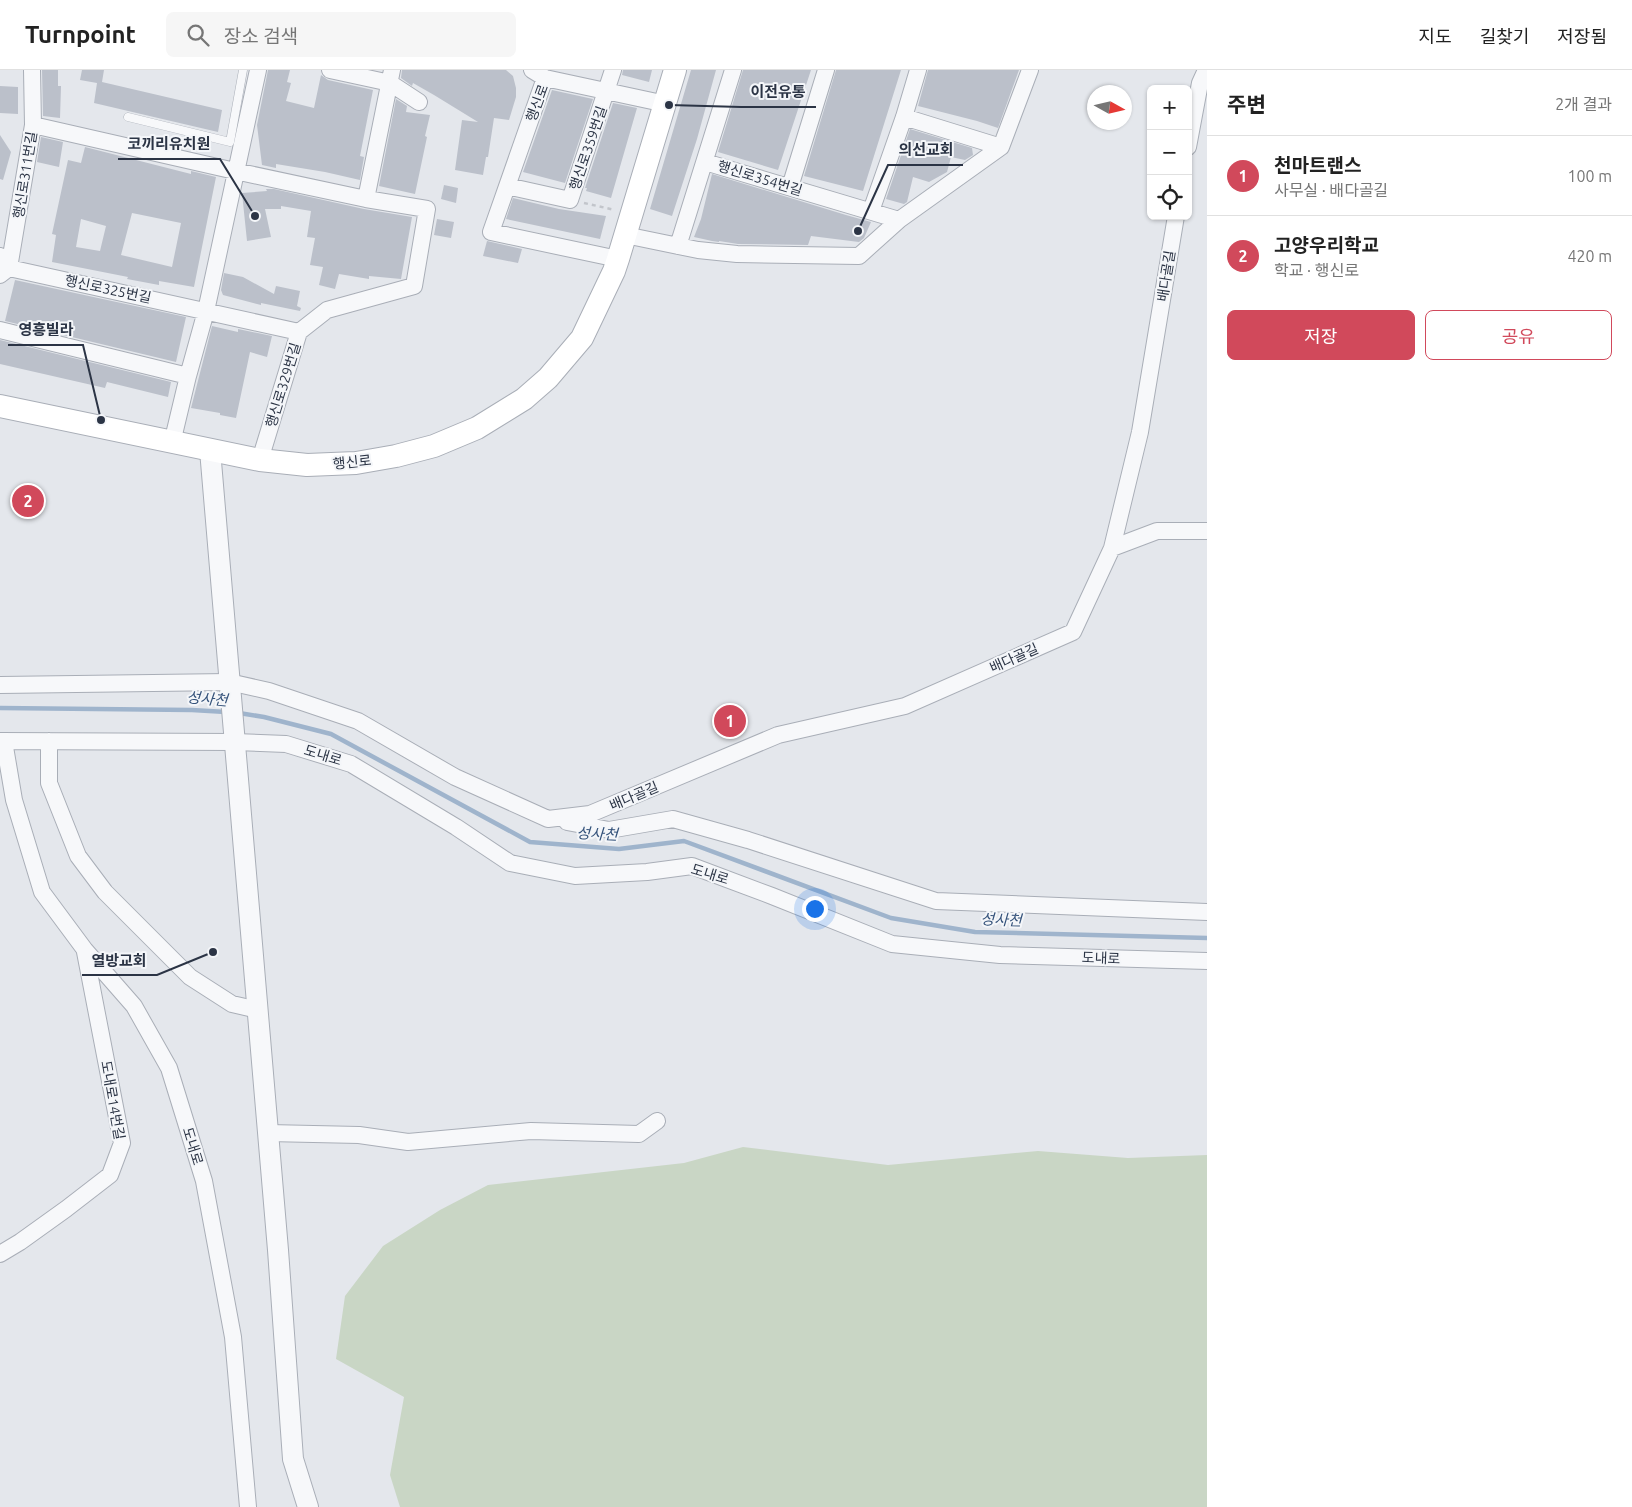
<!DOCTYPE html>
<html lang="ko">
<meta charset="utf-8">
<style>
:root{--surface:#fff;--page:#f6f6f6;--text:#222;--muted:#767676;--line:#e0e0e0;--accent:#d1495b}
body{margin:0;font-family:Ubuntu,"Noto Sans KR",sans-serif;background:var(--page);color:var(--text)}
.controls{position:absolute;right:15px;top:15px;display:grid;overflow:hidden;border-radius:8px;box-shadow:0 1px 4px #0004}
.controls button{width:45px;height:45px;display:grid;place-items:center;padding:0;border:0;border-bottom:1px solid var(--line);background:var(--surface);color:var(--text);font:25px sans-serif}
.compass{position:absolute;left:1087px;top:15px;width:45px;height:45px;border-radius:50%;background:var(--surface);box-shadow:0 1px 4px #0004;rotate:98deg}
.you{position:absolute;left:814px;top:838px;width:18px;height:18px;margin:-12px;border:4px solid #fff;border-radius:50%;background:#1a73e8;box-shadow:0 0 0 8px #1a73e833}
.badge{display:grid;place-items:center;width:32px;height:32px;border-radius:50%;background:var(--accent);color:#fff;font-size:16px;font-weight:700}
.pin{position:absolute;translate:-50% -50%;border:2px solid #fff;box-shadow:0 1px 5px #0006}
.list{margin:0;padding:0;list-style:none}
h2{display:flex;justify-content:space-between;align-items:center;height:65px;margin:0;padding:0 20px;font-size:21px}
h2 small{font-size:16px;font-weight:400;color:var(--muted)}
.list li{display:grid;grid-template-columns:32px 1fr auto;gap:15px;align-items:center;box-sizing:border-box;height:80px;padding:0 20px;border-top:1px solid var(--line)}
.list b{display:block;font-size:19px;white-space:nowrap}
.list p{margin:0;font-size:16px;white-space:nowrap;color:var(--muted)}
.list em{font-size:16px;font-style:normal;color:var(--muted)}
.actions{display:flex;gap:10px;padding:15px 20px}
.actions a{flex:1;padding:11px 0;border:1px solid var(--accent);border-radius:8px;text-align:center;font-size:18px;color:var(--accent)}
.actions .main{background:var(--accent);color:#fff}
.icon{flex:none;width:28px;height:28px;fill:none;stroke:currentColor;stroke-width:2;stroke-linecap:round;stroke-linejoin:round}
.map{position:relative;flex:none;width:1207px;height:1437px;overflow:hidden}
header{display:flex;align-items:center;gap:30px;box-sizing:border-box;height:70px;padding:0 25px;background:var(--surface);border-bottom:1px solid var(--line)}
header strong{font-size:24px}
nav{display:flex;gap:28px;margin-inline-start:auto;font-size:18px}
.search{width:350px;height:45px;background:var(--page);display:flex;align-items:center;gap:12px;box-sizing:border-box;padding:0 18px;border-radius:8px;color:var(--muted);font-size:19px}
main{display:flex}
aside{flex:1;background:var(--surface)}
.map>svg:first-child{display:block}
.green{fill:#c9d6c5}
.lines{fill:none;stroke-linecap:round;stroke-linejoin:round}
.stream{stroke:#9fb4cc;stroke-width:4.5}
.building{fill:#bbc0ca;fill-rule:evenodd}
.service-casing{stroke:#a9aeb7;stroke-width:9}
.minor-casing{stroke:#a9aeb7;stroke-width:18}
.tertiary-casing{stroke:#a9aeb7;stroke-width:22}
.secondary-casing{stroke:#a9aeb7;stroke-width:24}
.path{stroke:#c2c5cb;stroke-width:2.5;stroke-dasharray:4 4;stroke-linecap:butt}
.service{stroke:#f7f8fa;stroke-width:8}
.minor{stroke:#f7f8fa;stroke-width:16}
.tertiary{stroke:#f7f8fa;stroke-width:20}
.secondary{stroke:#fff;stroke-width:22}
.labels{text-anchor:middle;stroke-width:4;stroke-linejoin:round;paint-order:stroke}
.street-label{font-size:14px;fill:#2b3445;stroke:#f4f6f9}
.water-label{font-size:15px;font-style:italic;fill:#34527a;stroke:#f4f6f9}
.leader{fill:none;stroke:#2b3445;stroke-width:2}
.callout-dot{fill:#2b3445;stroke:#f4f6f9;stroke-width:2}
.callout-label{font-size:15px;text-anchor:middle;font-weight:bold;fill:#2b3445;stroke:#f4f6f9;stroke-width:4;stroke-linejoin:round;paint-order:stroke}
</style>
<header>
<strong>Turnpoint</strong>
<div class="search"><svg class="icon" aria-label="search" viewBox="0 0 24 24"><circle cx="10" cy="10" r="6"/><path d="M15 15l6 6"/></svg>장소 검색</div>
<nav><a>지도</a><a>길찾기</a><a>저장됨</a></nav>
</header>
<main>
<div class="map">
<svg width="1207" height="1437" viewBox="0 0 1207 1437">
<rect width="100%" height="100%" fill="#e4e7ec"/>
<!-- green -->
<path class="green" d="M743 1077 888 1095 1038 1081 1128 1088 1207 1085V1437H400L390 1405 404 1327 336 1289 345 1226 383 1176 440 1140 488 1115 684 1093Z"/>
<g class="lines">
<!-- stream -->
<path class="stream" d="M0 638 192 640 226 642
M239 643 264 647 331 664 530 772 619 779 684 771 891 848 975 862 1207 868"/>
</g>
<!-- building -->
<path class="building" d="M42 0H58V16H61L60 48 43 46Z
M82 0H104L102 12 222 40 218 62 94 33 97 13 80 10Z
M268 0H290L287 12 291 13 286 31 314 38 321 5 328 10 373 20 360 86 364 87 360 110 325 102 276 94V98L262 95 257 55Z
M402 0H506L513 6 516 18V27L509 50 494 48 488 87H486L483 105 455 100 462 50 478 52 434 25 413 13 412 16 401 8Z
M623 0H652L649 12 622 5Z
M691 0H716L697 69 672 146 650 139Z
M743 0H811L778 100 718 82Z
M836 0H901L863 121 804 106Z
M928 0H1019L998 58 977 51 918 36Z
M0 16 18 17V44L0 43Z
M552 20 593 29 565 113 523 102Z
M396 29 407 36 406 42 430 45 425 66 427 67 415 124 379 116Z
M613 33 637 38 611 128 586 121 587 118H585Z
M910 59 972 78 973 85 965 90 951 87 947 102 929 112 913 107 907 132 904 134 886 129Z
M0 65 11 82 3 110 0 109Z
M41 67 63 72 59 97 37 92Z
M85 77 191 104V101L216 107 194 217 159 211V215L127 209 128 207 52 192 56 165 52 164 68 90 81 93ZM132 143 181 153 172 197 121 185ZM81 149 106 156 100 181 76 177Z
M712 104 846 145 871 152 864 168 859 172 811 166 808 175 738 174 719 171V172L712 171 694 167 701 149Z
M444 115 458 118 456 133 441 129Z
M266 119H274L364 139 412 147 401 209 369 206V209L339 204 335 219 319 215 323 197 310 195 315 168 307 167 311 141 281 136V139H265L271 167 247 171 242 123 267 121Z
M513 128 559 139 606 146 600 169 506 149Z
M437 149 454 152 451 168 434 165Z
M487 171 522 179 518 193 483 186Z
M224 203 243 207 274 224 276 216 300 221 297 236 301 238 300 241 261 233V235L223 225 221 220Z
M15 210 186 247 176 292 5 251Z
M212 256 238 262V259L272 266 267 287 250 282 236 348 220 345V343L191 338Z
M0 270 171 312 168 327 107 312 105 318 0 294Z"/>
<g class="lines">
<!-- service casing -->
<g class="service-casing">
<path id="service" d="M128 47 230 72 243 0"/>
</g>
<!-- minor casing -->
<g class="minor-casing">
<path id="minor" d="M330 0 390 13 419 32
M532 0 545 8 666 34
M545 8 491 162 618 189
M904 47 1001 77
M33 55 235 101 366 129 427 139 414 216 327 240 299 262 260 390
M1188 77 1200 13 1206 0
M705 92 899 150
M507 116 570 130 613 0
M790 117 826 0
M366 129 392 0
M871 141 904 47 918 0
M625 165 698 180 737 184 859 186 899 150 1001 77 1030 0
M678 176 733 0
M0 186 9 198 299 262
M0 205 9 198 33 55 32 0
M0 260 188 306
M172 373 188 306 206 241 258 0
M1112 478 1157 461H1207
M0 615 229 612 269 621 358 651 455 707 548 749 590 744 778 665 905 636 1073 562 1112 478 1140 362 1176 146
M0 671 234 672 286 674 351 694 456 757 510 793 575 806 647 802 692 796 772 826 892 874 1000 885 1207 891
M4 671 14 730 42 822 85 880 134 936 169 998 204 1111 233 1267 248 1437
M49 671V713L78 786 105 822 190 907 232 934 258 940
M567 752 609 760 673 749 748 770 936 831 1207 842
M268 1063 359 1065 408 1072 531 1061 639 1064 657 1051
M0 1184 20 1172 66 1139 110 1105 122 1073 85 882"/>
</g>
<!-- tertiary casing -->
<g class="tertiary-casing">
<path id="tertiary" d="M210 380 278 1180 293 1389 308 1437"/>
</g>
<!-- secondary casing -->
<g class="secondary-casing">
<path id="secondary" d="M0 336 260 390 307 395 356 393 396 386 434 376 477 358 524 329 548 308 582 268 614 201 618 189 675 0"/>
</g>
<!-- path -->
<path class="path" d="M584 133 615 140"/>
<!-- service -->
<use href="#service" class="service"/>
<!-- minor -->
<use href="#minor" class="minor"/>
<!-- tertiary -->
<use href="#tertiary" class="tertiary"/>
<!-- secondary -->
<use href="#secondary" class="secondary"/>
</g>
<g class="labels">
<!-- street labels -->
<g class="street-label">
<text transform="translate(537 33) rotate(-70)" y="5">행신로</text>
<text transform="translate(588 78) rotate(-71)" y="5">행신로359번길</text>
<text transform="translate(25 105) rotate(-81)" y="5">행신로311번길</text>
<text transform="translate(760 108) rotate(17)" y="5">행신로354번길</text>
<text transform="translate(1166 206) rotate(-81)" y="5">배다골길</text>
<text transform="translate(108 219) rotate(12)" y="5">행신로325번길</text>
<text transform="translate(283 315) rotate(-73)" y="5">행신로329번길</text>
<text transform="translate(352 392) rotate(-6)" y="5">행신로</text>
<text transform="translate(1014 588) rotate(-24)" y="5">배다골길</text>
<text transform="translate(323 685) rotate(17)" y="5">도내로</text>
<text transform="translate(634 726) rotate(-23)" y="5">배다골길</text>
<text transform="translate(710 804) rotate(17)" y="5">도내로</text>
<text transform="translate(1101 888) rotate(2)" y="5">도내로</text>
<text transform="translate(113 1030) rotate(80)" y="5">도내로14번길</text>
<text transform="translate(193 1076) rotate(73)" y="5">도내로</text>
</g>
<!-- water labels -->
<g class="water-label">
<text transform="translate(207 629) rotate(5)" y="5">성사천</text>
<text transform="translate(597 764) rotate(3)" y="5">성사천</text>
<text transform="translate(1001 850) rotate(2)" y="5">성사천</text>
</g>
</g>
<!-- callouts -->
<path class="leader" d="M669 35L741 37H816M255 146L220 89H118M858 161L888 95H963M101 350L83 275H8M213 882L157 905H82"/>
<g class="callout-dot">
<circle cx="669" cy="35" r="5"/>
<circle cx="255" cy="146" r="5"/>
<circle cx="858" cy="161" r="5"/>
<circle cx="101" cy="350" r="5"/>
<circle cx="213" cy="882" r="5"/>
</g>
<g class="callout-label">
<text x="778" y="27">이전유통</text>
<text x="169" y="79">코끼리유치원</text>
<text x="926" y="85">의선교회</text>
<text x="46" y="265">영흥빌라</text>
<text x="119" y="896">열방교회</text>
</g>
</svg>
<div class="controls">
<button>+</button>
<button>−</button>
<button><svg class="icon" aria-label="locate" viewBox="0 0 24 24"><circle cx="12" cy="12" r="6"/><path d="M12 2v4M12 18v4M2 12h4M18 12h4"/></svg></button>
</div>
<svg class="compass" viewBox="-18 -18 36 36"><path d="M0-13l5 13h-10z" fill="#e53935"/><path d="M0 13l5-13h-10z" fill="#767676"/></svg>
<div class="you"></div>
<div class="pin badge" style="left:730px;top:651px">1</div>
<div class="pin badge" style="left:28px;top:431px">2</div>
</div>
<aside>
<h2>주변<small>2개 결과</small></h2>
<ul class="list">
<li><span class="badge">1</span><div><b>천마트랜스</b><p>사무실 · 배다골길</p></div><em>100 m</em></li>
<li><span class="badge">2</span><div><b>고양우리학교</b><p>학교 · 행신로</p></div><em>420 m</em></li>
</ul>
<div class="actions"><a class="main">저장</a><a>공유</a></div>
</aside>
</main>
